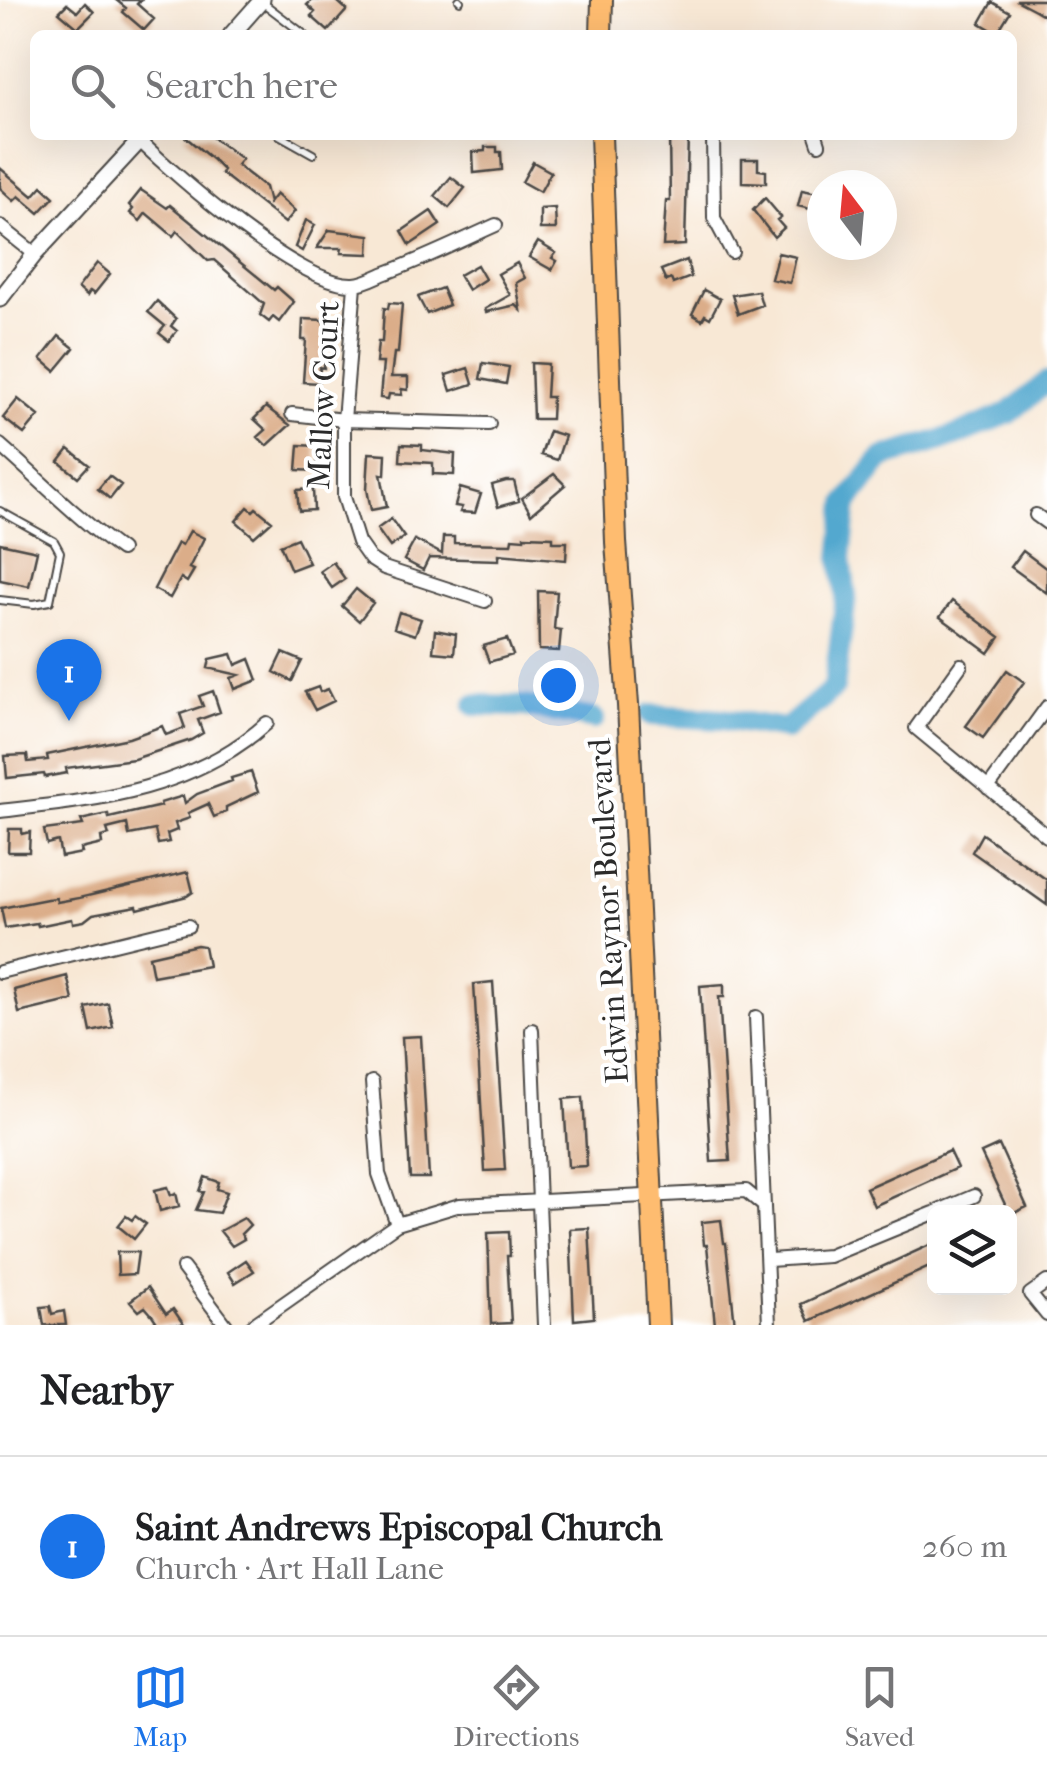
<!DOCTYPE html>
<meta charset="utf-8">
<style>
:root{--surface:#fff;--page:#f2f2f2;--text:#202124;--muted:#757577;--line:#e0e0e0;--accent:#1a73e8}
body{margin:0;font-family:"IM FELL French Canon",serif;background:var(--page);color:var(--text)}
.controls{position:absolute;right:30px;bottom:30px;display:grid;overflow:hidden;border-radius:15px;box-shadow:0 10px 40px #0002}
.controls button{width:90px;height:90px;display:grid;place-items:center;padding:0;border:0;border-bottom:2px solid var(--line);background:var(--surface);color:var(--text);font:50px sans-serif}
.compass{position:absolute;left:807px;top:170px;width:90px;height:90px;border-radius:50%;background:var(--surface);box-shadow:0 10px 40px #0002;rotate:344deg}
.you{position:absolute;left:558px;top:685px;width:35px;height:35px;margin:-25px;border:8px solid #fff;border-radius:50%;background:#1a73e8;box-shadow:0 0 0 15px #1a73e833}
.badge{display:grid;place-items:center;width:65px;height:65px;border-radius:50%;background:var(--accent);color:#fff;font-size:32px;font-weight:700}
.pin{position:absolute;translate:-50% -82px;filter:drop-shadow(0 2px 5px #0008)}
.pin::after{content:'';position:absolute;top:52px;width:35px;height:30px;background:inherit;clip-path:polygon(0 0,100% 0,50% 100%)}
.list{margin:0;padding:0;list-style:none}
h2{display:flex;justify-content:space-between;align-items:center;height:130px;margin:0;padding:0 40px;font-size:42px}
h2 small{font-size:32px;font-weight:400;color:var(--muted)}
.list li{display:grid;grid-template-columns:65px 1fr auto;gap:30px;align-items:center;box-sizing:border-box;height:180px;padding:0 40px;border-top:2px solid var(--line)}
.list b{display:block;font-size:38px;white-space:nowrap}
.list p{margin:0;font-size:32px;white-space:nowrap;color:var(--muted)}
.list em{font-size:32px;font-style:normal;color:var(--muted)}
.icon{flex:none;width:55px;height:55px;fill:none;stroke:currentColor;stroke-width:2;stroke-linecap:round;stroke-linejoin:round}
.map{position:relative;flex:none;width:1047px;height:1325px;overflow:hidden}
.search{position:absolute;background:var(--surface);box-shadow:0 10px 40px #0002;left:30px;right:30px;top:30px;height:110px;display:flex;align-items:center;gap:25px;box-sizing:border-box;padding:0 35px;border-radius:15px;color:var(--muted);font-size:38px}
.sheet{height:310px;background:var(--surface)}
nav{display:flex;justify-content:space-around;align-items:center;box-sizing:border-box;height:140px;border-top:2px solid var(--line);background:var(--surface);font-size:28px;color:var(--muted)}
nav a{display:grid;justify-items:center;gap:5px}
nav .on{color:var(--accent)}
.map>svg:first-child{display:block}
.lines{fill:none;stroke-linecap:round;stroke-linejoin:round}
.river{stroke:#53a8cf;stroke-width:22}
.building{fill:#dbad89}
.service-casing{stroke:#4a4744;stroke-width:10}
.minor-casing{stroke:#4a4744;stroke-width:16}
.tertiary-casing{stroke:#4a4744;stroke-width:19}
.primary-casing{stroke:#4a4744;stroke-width:24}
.service{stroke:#fff;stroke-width:6}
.minor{stroke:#fff;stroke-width:12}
.tertiary{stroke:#fff;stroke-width:15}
.primary{stroke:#febc70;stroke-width:20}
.labels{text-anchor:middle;stroke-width:8;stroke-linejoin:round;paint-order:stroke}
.street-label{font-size:32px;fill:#2b2b2b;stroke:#fff}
</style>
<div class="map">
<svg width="1047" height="1325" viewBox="0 0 1047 1325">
<rect width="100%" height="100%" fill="#fff"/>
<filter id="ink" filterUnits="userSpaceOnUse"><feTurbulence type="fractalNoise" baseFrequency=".01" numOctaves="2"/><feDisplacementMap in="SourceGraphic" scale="20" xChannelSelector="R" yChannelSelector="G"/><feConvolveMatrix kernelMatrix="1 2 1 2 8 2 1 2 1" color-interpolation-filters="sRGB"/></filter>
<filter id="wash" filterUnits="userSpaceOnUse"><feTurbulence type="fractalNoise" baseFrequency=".0048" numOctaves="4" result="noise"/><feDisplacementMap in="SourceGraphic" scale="40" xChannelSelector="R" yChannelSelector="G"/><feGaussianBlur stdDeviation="2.25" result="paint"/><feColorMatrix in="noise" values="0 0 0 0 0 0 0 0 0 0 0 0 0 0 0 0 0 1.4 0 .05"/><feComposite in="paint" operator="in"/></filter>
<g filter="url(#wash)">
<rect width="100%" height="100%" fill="#f8e8d5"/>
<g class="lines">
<!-- river -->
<path class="river" d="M475 705 524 706 594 719
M651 715 722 719 786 729 834 688 846 597 841 558 847 503 882 458 958 435 1009 413 1047 382"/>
</g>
<g id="blocks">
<!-- building -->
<path class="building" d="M116 0H141L137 4 154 19 144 30 123 12 126 8Z
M312 0H336L347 10 328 31 311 16 315 12 307 5Z
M1016 0H1047V17L1035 10Z
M992 2 1010 12 997 33 980 23Z
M85 3 94 12 78 28 59 12 67 4 77 12Z
M183 135H209L242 159 237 165 265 187 269 203 276 194 295 211 285 223 221 173 223 170 213 160Z
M669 135H688L685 245 663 246 666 201H670Z
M485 147H497V152H501L502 170 474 173 473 152 485 151Z
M742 159H758V170L766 171V183L742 182Z
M533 162 551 172 540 192 522 182Z
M0 168 33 196 42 186 54 197 39 213 19 196 14 201 0 188Z
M451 177 465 188 449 208 435 196Z
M141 190 167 208 170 205 274 290 277 287 294 302 279 322 273 317 269 322 260 315 264 304 214 260 208 261 177 231 173 236 146 213 140 221 130 213 133 209 129 205Z
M802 190 822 194V212L798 206Z
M765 198 781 217 777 220 784 228 774 237 753 210Z
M555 208 556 229H540V209Z
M431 211 440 225 410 245 402 231Z
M306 220 315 225 302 251 295 247Z
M329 230 370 235 369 254 341 253 342 248H317Z
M538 242 556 253 552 258 557 261 552 270 529 257Z
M778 253 796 257 790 283 771 279Z
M687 260 691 277 673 284 671 279 666 281 661 270Z
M97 263 110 274 94 294 90 291 87 296 78 288Z
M517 263 525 278 516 283 521 310 516 305 486 312 485 309 510 295 498 274Z
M477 265 485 279 468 290 459 275Z
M442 288 449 305 427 314 418 297Z
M704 290 720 299 710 318 705 315 702 320 692 314Z
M758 291 762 305 738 314 732 295Z
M157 301 176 319 171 326 177 331 169 341 159 333 165 326 148 312Z
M389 303 402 304 398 353H394L391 377H408V390L401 389 402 395 389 394 388 399 380 398 383 363H376L378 342H382L384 308 388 309Z
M303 319 323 320 325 327 324 368 320 367 319 383 303 382 306 340H302Z
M59 336 74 348 55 371 41 359Z
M483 363 509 367 506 384 480 379Z
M531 363 548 364 546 397H552L551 419H533Z
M468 368 473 384 451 391 446 375Z
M18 399 39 416 24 434 3 418Z
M266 407 290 425 267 446 258 437 266 430 254 419Z
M549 431 565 436 557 460 541 455Z
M401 444 422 445V450L455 454 454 475 433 474V463L400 461Z
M299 445 316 446 317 471 297 470Z
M69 449 89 465 78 477 59 462Z
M369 453 386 454 385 475 381 474 387 507 371 510 367 489Z
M554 474 565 485 531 514 522 498Z
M109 476 121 485 110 499 98 489Z
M506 481H514L519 501 498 507 492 485Z
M460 488 481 494 475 513 460 512 462 507 455 506Z
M313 489 314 510 299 511 297 490Z
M248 507 253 511 256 508 272 521 254 537 236 521Z
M391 519 404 537 390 547 377 529Z
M190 531 204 538 189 568 194 570 187 582 181 578 170 598 154 589 178 543 182 545Z
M524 536 553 537V542H567L566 560 499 554V560L429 558 423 570 404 560 415 540 442 554 443 537H454V543L511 544 512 538 524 539Z
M297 538 309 563 291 570 280 545Z
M0 543 37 551 29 586 0 580Z
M1023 551 1047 569V593L1011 567Z
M333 562 345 579 332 588 320 571Z
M356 589 373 603 359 621 342 606Z
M538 591 557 592 554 629 561 630 559 651 539 650Z
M952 601 1000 637 989 653 940 617Z
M399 612 421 619 415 635 394 628Z
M435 630 456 634 454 654 433 652Z
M507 639 513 655 489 662 483 646Z
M283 653 302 661 292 681 274 672Z
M232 654 236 665 250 659 258 680 235 689 231 678 239 675 208 668 210 659Z
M1007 670 1024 682 983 738 966 726Z
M318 687 320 692 328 689 334 701 315 710 305 692Z
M213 691 220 712 198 720 203 733 191 740 134 759 66 768 67 773 45 777 44 774 7 778 5 756 27 755 28 762 48 760 47 755 129 738 162 726 166 735 185 728 180 714 203 706 199 696Z
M251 772 258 792 226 807V812L214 817 208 804 188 813 190 818 175 823 177 830 167 834 169 842 158 844 155 830 129 835 127 824 107 829 109 835 101 837 102 844 81 849 82 853 61 857 58 841 47 844 44 830 83 825 81 820 108 814 109 818 161 806 160 803 183 796 185 803 197 794 232 781 231 778Z
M9 829H22V834L30 832 29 852H8Z
M982 834 1047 880V905L972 852Z
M188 872 193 892 187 896 138 909 137 906 93 914 84 921 73 923 72 919 38 926 37 923 5 928 1 908 47 899 56 898 57 902 79 898Z
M197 945 204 946 208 966 153 976 149 956Z
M67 976 73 1000 19 1013 14 990Z
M493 982 505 1170 485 1171 474 984Z
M724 984V997H719L730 1161 711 1162 700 986Z
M108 1003 113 1027 91 1032 86 1008Z
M421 1036 429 1178H410L402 1037Z
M583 1097 587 1166 568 1167 564 1099Z
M999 1145 1027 1207 1010 1215 981 1153Z
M949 1151 957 1168 874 1206 866 1188Z
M205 1177 219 1182 217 1189 227 1192 219 1213 196 1210 204 1192 200 1191Z
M168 1187 171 1195 176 1193 179 1206 160 1211 155 1190Z
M126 1216 132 1220 135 1216 146 1224 134 1239 118 1226Z
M244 1218 250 1225 241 1234 244 1239 232 1246 220 1231Z
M721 1220 724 1243H726L735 1325H715L707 1245H704L702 1222Z
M589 1228 594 1318 574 1320 570 1229Z
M509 1232 510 1256H507L511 1323 491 1324 488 1233Z
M934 1243V1265L809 1321 801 1304Z
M117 1252H138L135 1274 118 1275Z
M246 1260 254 1271 235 1283 228 1272Z
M148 1287 166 1314 173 1309 184 1325H150L156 1321 152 1315 145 1307 139 1311 130 1301Z
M50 1306 52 1314 64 1311 66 1325H44L41 1307Z"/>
</g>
</g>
<g filter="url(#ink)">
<use href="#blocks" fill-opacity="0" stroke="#4a4744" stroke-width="2.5"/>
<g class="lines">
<!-- service casing -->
<g class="service-casing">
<path id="service" d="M459 0 460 1
M262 2 305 35
M279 135 313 154
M0 511 54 541 60 552 50 601 34 604 0 600"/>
</g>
<!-- minor casing -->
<g class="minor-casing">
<path id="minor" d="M713 135 714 218 732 252
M816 135 819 144
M140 141C178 178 302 287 354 284 363 284 374 278 383 274 422 260 458 242 496 225
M0 226 35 254
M355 285 344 420V497L358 542 370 559 384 568 485 601
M292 414 344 420 489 424
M0 445C40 480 78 519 121 550
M1036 515 1047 523
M961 665 916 728 1047 836
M988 788 1047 707
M0 811C96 800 192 791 267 723
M0 972 188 926
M756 1017 769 1325
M532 1030 544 1325
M372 1082 379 1174 397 1224
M936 1212 974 1196
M769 1260 829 1256 934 1213
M183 1268 226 1325
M1047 1282 1030 1294 1047 1315
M253 1325 397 1224 460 1205 746 1191 764 1206"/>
</g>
<!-- tertiary casing -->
<g class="tertiary-casing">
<path id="tertiary" d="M231 35 262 0
M0 299 35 254 145 135"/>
</g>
<!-- primary casing -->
<g class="primary-casing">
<path id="primary" d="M601 35 602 0
M601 135 616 542 628 705 658 1325"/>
</g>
<!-- service -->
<use href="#service" class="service"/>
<!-- minor -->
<use href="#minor" class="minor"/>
<!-- tertiary -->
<use href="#tertiary" class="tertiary"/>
<!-- primary -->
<use href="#primary" class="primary"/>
</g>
</g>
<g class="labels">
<!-- street labels -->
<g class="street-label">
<text transform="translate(323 395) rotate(-87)" y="11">Mallow Court</text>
<text transform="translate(608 911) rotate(-93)" y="11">Edwin Raynor Boulevard</text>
</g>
</g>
</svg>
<div class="controls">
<button><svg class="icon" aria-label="layers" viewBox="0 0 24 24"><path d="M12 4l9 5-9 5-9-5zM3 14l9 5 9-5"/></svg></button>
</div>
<svg class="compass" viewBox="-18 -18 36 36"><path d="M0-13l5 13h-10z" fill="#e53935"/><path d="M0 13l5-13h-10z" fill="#757577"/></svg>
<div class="you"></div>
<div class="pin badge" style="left:69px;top:721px">1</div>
<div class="search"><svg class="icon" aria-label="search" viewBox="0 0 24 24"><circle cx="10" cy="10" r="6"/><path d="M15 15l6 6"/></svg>Search here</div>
</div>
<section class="sheet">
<h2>Nearby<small></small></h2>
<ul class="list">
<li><span class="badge">1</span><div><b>Saint Andrews Episcopal Church</b><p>Church · Art Hall Lane</p></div><em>260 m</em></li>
</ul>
</section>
<nav>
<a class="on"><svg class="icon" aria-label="map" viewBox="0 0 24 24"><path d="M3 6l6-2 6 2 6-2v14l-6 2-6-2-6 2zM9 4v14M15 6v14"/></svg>Map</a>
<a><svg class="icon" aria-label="directions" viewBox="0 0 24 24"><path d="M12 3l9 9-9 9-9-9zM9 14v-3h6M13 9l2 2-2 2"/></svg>Directions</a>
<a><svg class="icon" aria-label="saved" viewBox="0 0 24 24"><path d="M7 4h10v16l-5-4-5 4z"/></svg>Saved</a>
</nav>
